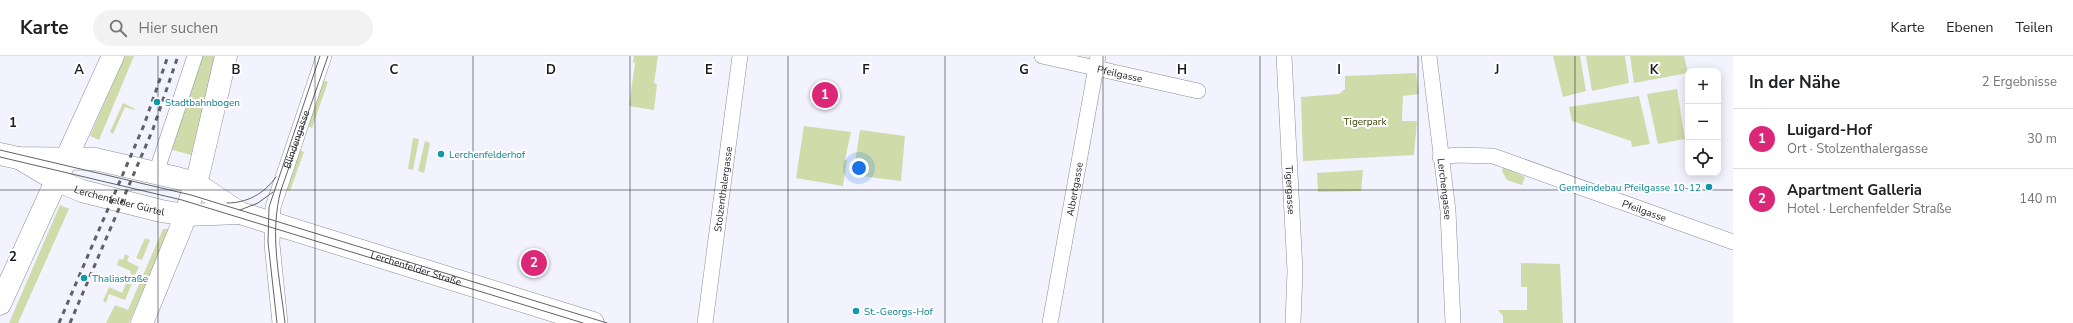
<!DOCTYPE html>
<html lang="de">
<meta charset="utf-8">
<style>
:root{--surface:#fff;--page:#f2f2f2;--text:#202124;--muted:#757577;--line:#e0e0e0;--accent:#db2777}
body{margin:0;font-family:"Nunito Sans",sans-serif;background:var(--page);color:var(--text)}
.controls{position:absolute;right:12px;top:12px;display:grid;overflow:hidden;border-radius:8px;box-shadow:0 2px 10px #0003}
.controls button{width:36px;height:36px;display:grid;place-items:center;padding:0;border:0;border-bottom:1px solid var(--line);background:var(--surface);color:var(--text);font:20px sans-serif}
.you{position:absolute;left:859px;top:112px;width:14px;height:14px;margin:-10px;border:3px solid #fff;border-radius:50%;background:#1a73e8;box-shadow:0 0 0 6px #1a73e833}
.badge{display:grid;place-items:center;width:26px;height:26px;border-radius:50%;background:var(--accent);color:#fff;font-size:13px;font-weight:700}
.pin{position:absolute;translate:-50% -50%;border:2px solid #fff;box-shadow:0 1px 4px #0006}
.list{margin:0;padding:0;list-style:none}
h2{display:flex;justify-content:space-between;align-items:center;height:52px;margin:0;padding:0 16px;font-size:17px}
h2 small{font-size:13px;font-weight:400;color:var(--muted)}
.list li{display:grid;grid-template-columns:26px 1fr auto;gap:12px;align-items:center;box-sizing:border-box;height:60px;padding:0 16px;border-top:1px solid var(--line)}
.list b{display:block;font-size:15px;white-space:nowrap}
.list p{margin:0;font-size:13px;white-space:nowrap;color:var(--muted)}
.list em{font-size:13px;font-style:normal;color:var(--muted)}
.icon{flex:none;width:22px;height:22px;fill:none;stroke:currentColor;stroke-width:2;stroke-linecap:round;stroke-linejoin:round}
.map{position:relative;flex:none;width:1733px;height:267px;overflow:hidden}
header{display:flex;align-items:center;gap:24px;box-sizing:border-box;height:56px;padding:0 20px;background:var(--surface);border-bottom:1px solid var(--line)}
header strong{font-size:19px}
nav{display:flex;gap:22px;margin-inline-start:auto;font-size:14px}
.search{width:280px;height:36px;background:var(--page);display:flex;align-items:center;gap:10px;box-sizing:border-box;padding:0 14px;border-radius:22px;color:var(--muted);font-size:15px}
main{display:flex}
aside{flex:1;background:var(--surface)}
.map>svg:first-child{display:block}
.green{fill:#d0dbaa}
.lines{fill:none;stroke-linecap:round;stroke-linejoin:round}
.street-casing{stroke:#8d8d97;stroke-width:16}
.secondary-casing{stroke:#8d8d97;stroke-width:23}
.primary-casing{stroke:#8d8d97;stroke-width:23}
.street{stroke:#fff;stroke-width:15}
.secondary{stroke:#fff;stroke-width:22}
.primary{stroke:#fff;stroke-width:22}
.tram{stroke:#616268;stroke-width:1}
.rail{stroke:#616268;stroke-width:3;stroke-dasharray:5 5;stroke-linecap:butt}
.grid{fill:none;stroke:#1c1c20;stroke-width:1;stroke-opacity:0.55}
.culture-dot{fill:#0f9aa8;stroke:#fff;stroke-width:1.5}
.labels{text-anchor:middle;stroke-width:4;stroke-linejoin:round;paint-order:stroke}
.street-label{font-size:10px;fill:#1c1c20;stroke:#fff}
.culture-label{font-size:10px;fill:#0d838f;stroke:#fff;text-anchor:start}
.park-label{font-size:10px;fill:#40480b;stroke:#fff}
.grid-label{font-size:13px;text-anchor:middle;font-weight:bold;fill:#1c1c20;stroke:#fff;stroke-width:4;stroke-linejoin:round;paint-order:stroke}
</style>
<header>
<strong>Karte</strong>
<div class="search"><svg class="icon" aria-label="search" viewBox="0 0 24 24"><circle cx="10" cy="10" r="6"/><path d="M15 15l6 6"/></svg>Hier suchen</div>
<nav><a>Karte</a><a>Ebenen</a><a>Teilen</a></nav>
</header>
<main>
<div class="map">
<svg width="1733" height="267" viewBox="0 0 1733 267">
<rect width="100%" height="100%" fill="#f2f3fe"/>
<!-- green -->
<path class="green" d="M125 0H134L99 84 90 80Z
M201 0H215L191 99 169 93Z
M634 0H658L654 27 657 28 654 54 629 50 635 7 633 6Z
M1553 0H1580L1586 35 1563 41Z
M1586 0H1625L1629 27 1592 35Z
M1630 0H1684L1688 17 1634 27Z
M1416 17 1419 38 1403 40 1402 65H1417L1414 99 1303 105 1301 41 1339 38 1345 33V20Z
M323 24 328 26 312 72 308 70Z
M1677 33 1685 83 1658 88 1647 38Z
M1639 40 1650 88 1632 91 1631 85 1572 65 1569 51Z
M123 47 135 53 134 54 125 51 113 78 110 76Z
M804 70 851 76 845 104H847L843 130 796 122Z
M860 74 905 80 901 125 853 119Z
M413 82 419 83 413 114 408 113Z
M425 85 430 87 424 117 418 115Z
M300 94 304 96 290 135 286 133Z
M1503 111 1525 121 1522 129 1507 124 1502 115Z
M1363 114 1361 135 1318 136 1317 117Z
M60 149 69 153 18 267H9Z
M163 173H170L129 267H106L115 249 128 254Z
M145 182 150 184 142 204 136 202Z
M125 198 129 200 127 205 139 211 135 219 130 218 131 215 117 209 119 203 123 204Z
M1521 207 1560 208 1563 267H1503V260L1498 254H1527V231H1521Z
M128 223 133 225 125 244 109 238 106 247 103 245 109 231 122 237Z"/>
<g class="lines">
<!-- street casing -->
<g class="street-casing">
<g id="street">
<path id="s1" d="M1042 0 1198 35"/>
<path id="s2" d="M1284 0 1295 215 1293 267"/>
<path id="s3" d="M1429 0 1448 155 1453 267"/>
<path id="s4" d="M1440 101 1457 99 1493 100 1733 186"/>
<path d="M156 117 195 0"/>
<path id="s5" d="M280 267 272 188 273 151 324 0"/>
<path id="s6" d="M705 267 740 0"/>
<path id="s7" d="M1050 267 1098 0"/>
</g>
</g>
<!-- secondary casing -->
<g class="secondary-casing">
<g id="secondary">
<path id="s8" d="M0 98 18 102 95 103 177 122 195 127 240 157 593 267"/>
<path id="s9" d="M19 102 56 124 82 135 161 155 185 159 240 157"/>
</g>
</g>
<!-- primary casing -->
<g class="primary-casing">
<path id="primary" d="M0 248 113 0
M142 267 182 169 199 116 226 0"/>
</g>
<!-- street -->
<use href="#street" class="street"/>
<!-- secondary -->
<use href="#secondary" class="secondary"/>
<!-- primary -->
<use href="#primary" class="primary"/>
<!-- tram -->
<path class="tram" d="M0 94 191 139 607 267
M0 101 182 144 583 267
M227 147C247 147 264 138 276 121
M240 154 258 147 273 136
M277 267 268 186 269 151 320 0
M285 267C280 223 269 178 281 134L328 0"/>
<!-- rail -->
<path class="rail" d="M59 267 144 69 168 0
M70 267 153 73 178 0"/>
</g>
<!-- grid -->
<path class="grid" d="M158 0V267M315 0V267M473 0V267M630 0V267M788 0V267M945 0V267M1103 0V267M1260 0V267M1418 0V267M1575 0V267M0 134H1733"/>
<!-- markers -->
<g class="culture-dot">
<circle cx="157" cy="46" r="4"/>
<circle cx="441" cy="98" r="4"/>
<circle cx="1709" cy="131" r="4"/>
<circle cx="84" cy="222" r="4"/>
<circle cx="856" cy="255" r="4"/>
</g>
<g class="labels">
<!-- street labels -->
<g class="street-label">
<text dy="4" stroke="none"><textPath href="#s1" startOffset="80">Pfeilgasse</textPath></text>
<text dy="4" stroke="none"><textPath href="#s5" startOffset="188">Blindengasse</textPath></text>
<text dy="4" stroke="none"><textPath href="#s3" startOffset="134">Lerchengasse</textPath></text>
<text dy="4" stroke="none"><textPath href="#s6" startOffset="135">Stolzenthalergasse</textPath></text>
<text dy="4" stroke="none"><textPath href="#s7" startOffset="136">Albertgasse</textPath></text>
<text dy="4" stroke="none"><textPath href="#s2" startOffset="134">Tigergasse</textPath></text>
<text dy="4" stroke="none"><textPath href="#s9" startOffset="110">Lerchenfelder Gürtel</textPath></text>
<text dy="4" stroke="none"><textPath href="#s4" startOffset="214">Pfeilgasse</textPath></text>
<text dy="4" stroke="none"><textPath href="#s8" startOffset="437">Lerchenfelder Straße</textPath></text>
</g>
<!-- culture labels -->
<g class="culture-label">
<text x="165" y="50">Stadtbahnbogen</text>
<text x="449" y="102">Lerchenfelderhof</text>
<text x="1701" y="135" text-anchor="end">Gemeindebau Pfeilgasse 10-12</text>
<text x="92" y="226">Thaliastraße</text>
<text x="864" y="259">St.-Georgs-Hof</text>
</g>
<!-- park labels -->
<g class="park-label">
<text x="1365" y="69">Tigerpark</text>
</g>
</g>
<g class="grid-label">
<text x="79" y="18">A</text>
<text x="236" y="18">B</text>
<text x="394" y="18">C</text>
<text x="551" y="18">D</text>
<text x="709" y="18">E</text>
<text x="866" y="18">F</text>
<text x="1024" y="18">G</text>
<text x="1182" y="18">H</text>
<text x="1339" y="18">I</text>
<text x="1497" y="18">J</text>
<text x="1654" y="18">K</text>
<text x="13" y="71">1</text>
<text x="13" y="205">2</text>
</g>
</svg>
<div class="controls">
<button>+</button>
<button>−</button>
<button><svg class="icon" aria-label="locate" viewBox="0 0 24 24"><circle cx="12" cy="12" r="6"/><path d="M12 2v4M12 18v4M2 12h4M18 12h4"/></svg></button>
</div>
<div class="you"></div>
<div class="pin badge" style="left:825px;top:39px">1</div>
<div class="pin badge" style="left:534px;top:207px">2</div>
</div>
<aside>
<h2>In der Nähe<small>2 Ergebnisse</small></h2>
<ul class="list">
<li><span class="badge">1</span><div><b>Luigard-Hof</b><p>Ort · Stolzenthalergasse</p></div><em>30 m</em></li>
<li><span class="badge">2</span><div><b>Apartment Galleria</b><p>Hotel · Lerchenfelder Straße</p></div><em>140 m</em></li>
</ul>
</aside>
</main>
